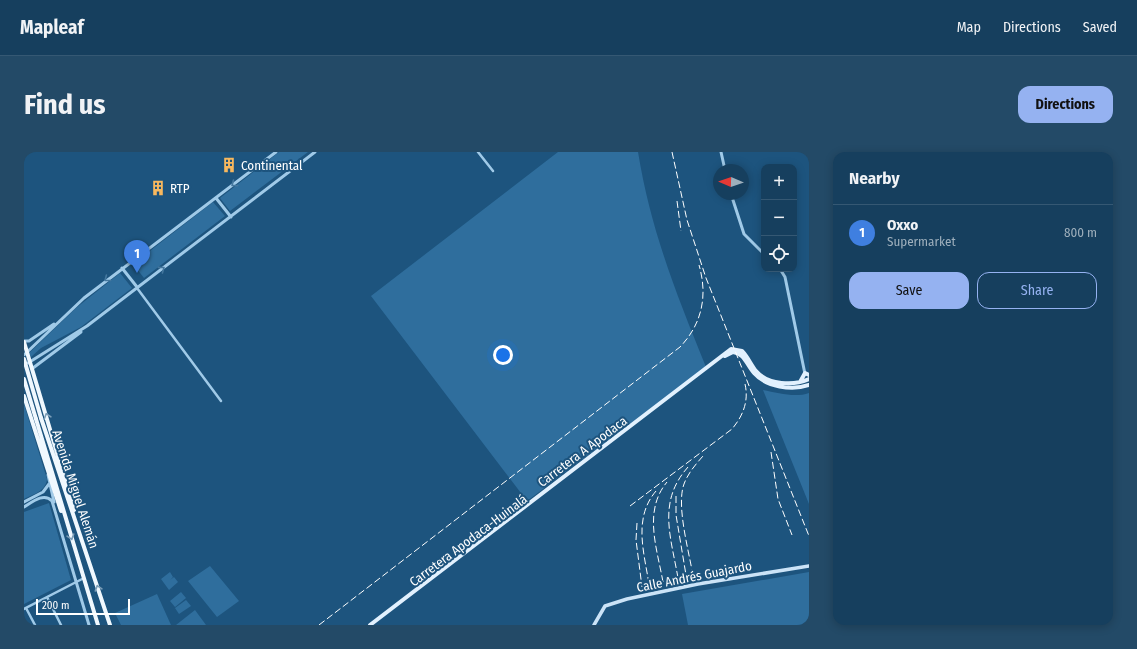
<!DOCTYPE html>
<meta charset="utf-8">
<style>
:root{--surface:#163f5e;--page:#234a67;--text:#f1f3f6;--muted:#9eafbc;--line:#355873;--accent:#95b2f1}
body{margin:0;font-family:"Fira Sans Condensed",sans-serif;background:var(--page);color:var(--text)}
.controls{position:absolute;right:12px;top:12px;display:grid;overflow:hidden;border-radius:8px;box-shadow:0 2px 10px #0003}
.controls button{width:36px;height:36px;display:grid;place-items:center;padding:0;border:0;border-bottom:1px solid var(--line);background:var(--surface);color:var(--text);font:20px sans-serif}
.compass{position:absolute;left:689px;top:12px;width:36px;height:36px;border-radius:50%;background:var(--surface);box-shadow:0 2px 10px #0003;rotate:272deg}
.scale{position:absolute;left:12px;bottom:10px;width:94px;box-sizing:border-box;padding-left:4px;border:2px solid #fff;border-top:0;font-size:11px;line-height:14px;white-space:nowrap;color:#fff;-webkit-text-stroke:3px #1d547e;paint-order:stroke}
.you{position:absolute;left:479px;top:203px;width:14px;height:14px;margin:-10px;border:3px solid #fff;border-radius:50%;background:#1a73e8;box-shadow:0 0 0 6px #1a73e833}
.badge{display:grid;place-items:center;width:26px;height:26px;border-radius:50%;background:var(--accent);color:#fff;font-size:13px;font-weight:700}
.pin{position:absolute;translate:-50% -33px;filter:drop-shadow(0 1px 2px #0008)}
.pin::after{content:'';position:absolute;top:21px;width:14px;height:12px;background:inherit;clip-path:polygon(0 0,100% 0,50% 100%)}
.list{margin:0;padding:0;list-style:none}
h2{display:flex;justify-content:space-between;align-items:center;height:52px;margin:0;padding:0 16px;font-size:17px}
h2 small{font-size:13px;font-weight:400;color:var(--muted)}
.list li{display:grid;grid-template-columns:26px 1fr auto;gap:12px;align-items:center;box-sizing:border-box;height:56px;padding:0 16px;border-top:1px solid var(--line)}
.list b{display:block;font-size:15px;white-space:nowrap}
.list p{margin:0;font-size:13px;white-space:nowrap;color:var(--muted)}
.list em{font-size:13px;font-style:normal;color:var(--muted)}
.actions{display:flex;gap:8px;padding:12px 16px}
.actions a{flex:1;padding:9px 0;border:1px solid var(--accent);border-radius:12px;text-align:center;font-size:14px;color:var(--accent)}
.actions .main{background:var(--accent);color:#111}
.icon{flex:none;width:22px;height:22px;fill:none;stroke:currentColor;stroke-width:2;stroke-linecap:round;stroke-linejoin:round}
.map{position:relative;flex:none;width:785px;height:473px;overflow:hidden;border-radius:12px}
header{display:flex;align-items:center;gap:24px;box-sizing:border-box;height:56px;padding:0 20px;background:var(--surface);border-bottom:1px solid var(--line)}
header strong{font-size:19px}
nav{display:flex;gap:22px;margin-inline-start:auto;font-size:14px}
.intro{display:flex;align-items:center;justify-content:space-between;box-sizing:border-box;height:96px;padding:0 24px}
h1{margin:0;font-size:28px}
.button{padding:10px 18px;border-radius:12px;background:var(--accent);color:#111;font-size:14px;font-weight:700}
main{display:flex;gap:24px;padding:0 24px}
aside{flex:1;background:var(--surface);border-radius:12px;box-shadow:0 2px 10px #0003}
.map>svg:first-child{display:block}
.green{fill:#2f6e9d}
.lines{fill:none;stroke-linecap:round;stroke-linejoin:round}
.minor{stroke:#a0cae8;stroke-width:2.5}
.tertiary{stroke:#a0cae8;stroke-width:3}
.secondary{stroke:#cbe3f7;stroke-width:3.5}
.primary{stroke:#e2f1fe;stroke-width:4}
.trunk{stroke:#f0f8fe;stroke-width:4}
.rail{stroke:#fff;stroke-width:1;stroke-dasharray:7 3;stroke-linecap:butt}
.trunk-bridge{stroke:#f0f8fe;stroke-width:4}
.oneway{stroke:#44779e}
.oneway2{stroke:#7c9eb8}
.labels{text-anchor:middle;stroke-width:4;stroke-linejoin:round;paint-order:stroke}
.poi-label{font-size:13px;fill:#fff;stroke:#1d547e;text-anchor:start}
.street-label{font-size:13px;fill:#fff;stroke:#1d547e}
</style>
<header>
<strong>Mapleaf</strong>
<nav><a>Map</a><a>Directions</a><a>Saved</a></nav>
</header>
<div class="intro"><h1>Find us</h1><a class="button">Directions</a></div>
<main>
<div class="map">
<svg width="785" height="473" viewBox="0 0 785 473">
<rect width="100%" height="100%" fill="#1d547e"/>
<!-- green -->
<path class="green" d="M255 0H284L206 59 196 46Z
M534 0H614C627 79 652 141 682 215L503 349 347 144Z
M189 50 201 64 120 126 109 112Z
M96 121 108 136 57 175 17 196 7 205 5 201 52 156Z
M739 238C754 241 771 246 785 241V352Z
M0 252 23 327C22 339 10 342 0 347Z
M25 351 47 428 0 452V360Z
M186 414 215 449 193 465 164 429Z
M146 420 149 425 146 428 150 425 154 430 145 438 137 427Z
M785 420V473H664L658 442Z
M157 440 162 446 151 455 146 449Z
M133 442 147 473H97L91 461Z
M162 448 167 454 155 462 151 456Z
M171 458 182 473H152Z"/>
<g class="lines">
<!-- minor -->
<path class="minor" d="M454 0 469 19
M113 136 197 249
M23 445 37 473
M2 456 11 473
M0 457 60 426"/>
<!-- tertiary -->
<path class="tertiary" d="M697 0 701 18
M707 42 720 82 740 102
M192 46 207 65
M98 116 113 135
M756 117 761 125 781 222
M0 189H5L30 172
M0 203 60 146 252 0
M4 211 63 174 291 0
M9 216 57 180
M24 323 30 350
M0 350 19 340 25 332
M0 355C8 350 20 340 28 349L65 473"/>
<!-- secondary -->
<path class="secondary" d="M570 473 581 454 603 447 674 432 785 414"/>
<!-- primary -->
<path class="primary" d="M701 204 709 200C720 201 723 213 730 221 742 235 768 239 785 233
M776 230 781 221 785 223
M346 473 707 197 718 199C724 205 727 213 732 219 744 233 770 234 785 227"/>
<!-- trunk -->
<path class="trunk" d="M0 190 50 358
M0 244 37 359
M17 266 86 473
M12 267 74 473"/>
<!-- rail -->
<path class="rail" d="M648 0 663 68 682 126 785 384
M653 49 657 79
M747 300 754 347 768 383
M652 344V363L662 423
M606 354 708 277C719 264 725 249 721 232
M613 371 612 388 618 435
M669 424C665 399 652 354 660 332 664 321 672 312 679 304
M654 426C647 385 633 350 664 315
M639 430C633 396 619 359 643 330
M625 432C620 400 609 366 632 339
M295 473 656 195C678 172 684 144 675 113"/>
<!-- trunk-bridge -->
<path class="trunk-bridge" d="M0 207 17 266
M0 227 12 267"/>
</g>
<!-- one-way arrows -->
<defs><path id="oneway-chevron" d="M-2-3.5L2.5 0L-2 3.5" fill="none" stroke-width="1.6" stroke-linecap="round" stroke-linejoin="round"/></defs>
<g class="oneway">
<use href="#oneway-chevron" transform="translate(210 32) rotate(143)"/>
<use href="#oneway-chevron" transform="translate(138 117) rotate(-36)"/>
<use href="#oneway-chevron" transform="translate(83 127) rotate(142)"/>
</g>
<g class="oneway2">
<use href="#oneway-chevron" transform="translate(23 264) rotate(-107)"/>
<use href="#oneway-chevron" transform="translate(47 385) rotate(73)"/>
<use href="#oneway-chevron" transform="translate(74 436) rotate(-108)"/>
</g>
<!-- icons -->
<defs>
<g id="building-bare" transform="scale(1.2)"><path d="M-4-6H4V6H1V3H-1V6H-4ZM-2.5-4.3h1.7v1.8h-1.7ZM.8-4.3h1.7v1.8H.8ZM-2.5-1h1.7V.8h-1.7ZM.8-1h1.7V.8H.8Z" fill="#f8b85e" stroke="#1d547e" stroke-width="2.5" paint-order="stroke"/></g>
</defs>
<g fill-rule="evenodd">
<use href="#building-bare" x="205" y="13"/>
<use href="#building-bare" x="134" y="36"/>
</g>
<g class="labels">
<!-- poi labels -->
<g class="poi-label">
<text x="217" y="18">Continental</text>
<text x="146" y="41">RTP</text>
</g>
<!-- street labels -->
<g class="street-label">
<text transform="translate(558 299) rotate(-37)" y="5">Carretera A Apodaca</text>
<text transform="translate(52 337) rotate(72)" y="5">Avenida Miguel Alemán</text>
<text transform="translate(444 388) rotate(-37)" y="5">Carretera Apodaca-Huinalá</text>
<text transform="translate(670 424) rotate(-11)" y="5">Calle Andrés Guajardo</text>
</g>
</g>
</svg>
<div class="controls">
<button>+</button>
<button>−</button>
<button><svg class="icon" aria-label="locate" viewBox="0 0 24 24"><circle cx="12" cy="12" r="6"/><path d="M12 2v4M12 18v4M2 12h4M18 12h4"/></svg></button>
</div>
<svg class="compass" viewBox="-18 -18 36 36"><path d="M0-13l5 13h-10z" fill="#e53935"/><path d="M0 13l5-13h-10z" fill="#9eafbc"/></svg>
<div class="scale">200 m</div>
<div class="you"></div>
<div class="pin badge" style="left:113px;top:121px;background:#3f7fe0">1</div>
</div>
<aside>
<h2>Nearby<small></small></h2>
<ul class="list">
<li><span class="badge" style="background:#3f7fe0">1</span><div><b>Oxxo</b><p>Supermarket</p></div><em>800 m</em></li>
</ul>
<div class="actions"><a class="main">Save</a><a>Share</a></div>
</aside>
</main>
